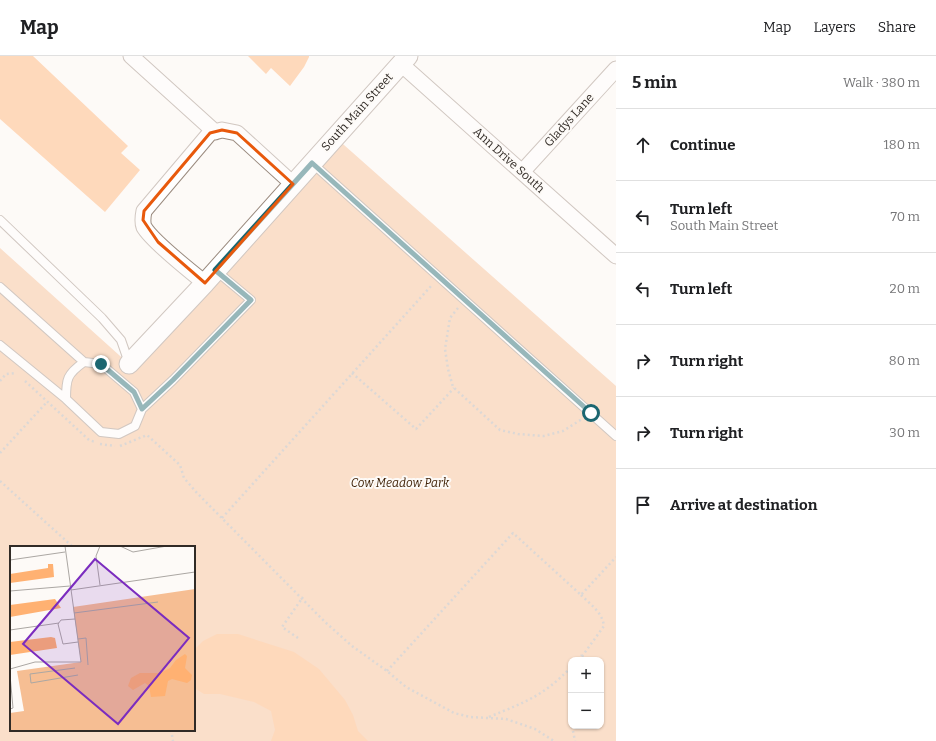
<!DOCTYPE html>
<meta charset="utf-8">
<style>
:root{--surface:#fff;--page:#f2f2f2;--text:#202124;--muted:#757577;--line:#e0e0e0}
body{margin:0;font-family:Bitter,serif;background:var(--page);color:var(--text)}
.controls{position:absolute;right:12px;bottom:12px;display:grid;overflow:hidden;border-radius:8px;box-shadow:0 1px 3px #0004}
.controls button{width:36px;height:36px;display:grid;place-items:center;padding:0;border:0;border-bottom:1px solid var(--line);background:var(--surface);color:var(--text);font:20px sans-serif}
.stop{position:absolute;width:12px;height:12px;margin:-9px;border:3px solid #1b6670;border-radius:50%;background:#fff}
.stop.end{background:#1b6670;border-color:#fff;box-shadow:0 1px 4px #0008}
.list{margin:0;padding:0;list-style:none}
h2{display:flex;justify-content:space-between;align-items:center;height:52px;margin:0;padding:0 16px;font-size:17px}
h2 small{font-size:13px;font-weight:400;color:var(--muted)}
.list li{display:grid;grid-template-columns:26px 1fr auto;gap:12px;align-items:center;box-sizing:border-box;height:72px;padding:0 16px;border-top:1px solid var(--line)}
.list b{display:block;font-size:15px;white-space:nowrap}
.list p{margin:0;font-size:13px;white-space:nowrap;color:var(--muted)}
.list em{font-size:13px;font-style:normal;color:var(--muted)}
.icon{flex:none;width:22px;height:22px;fill:none;stroke:currentColor;stroke-width:2;stroke-linecap:round;stroke-linejoin:round}
.map{position:relative;flex:none;width:616px;height:685px;overflow:hidden}
header{display:flex;align-items:center;gap:24px;box-sizing:border-box;height:56px;padding:0 20px;background:var(--surface);border-bottom:1px solid var(--line)}
header strong{font-size:19px}
nav{display:flex;gap:22px;margin-inline-start:auto;font-size:14px}
main{display:flex}
aside{flex:1;background:var(--surface)}
.map>svg:first-child{display:block}
.green{fill:#f6be93;fill-rule:evenodd}
.water{fill:#ffb172}
.lines{fill:none;stroke-linecap:round;stroke-linejoin:round}
.service-casing{stroke:#9b8b7f;stroke-width:10}
.minor-casing{stroke:#9b8b7f;stroke-width:17}
.tertiary-casing{stroke:#9b8b7f;stroke-width:21}
.path{stroke:#b4b0ac;stroke-width:2.5;stroke-dasharray:2 3;stroke-linecap:butt}
.service{stroke:#fff;stroke-width:8}
.minor{stroke:#fff;stroke-width:15}
.tertiary{stroke:#fff;stroke-width:19}
.route{stroke:#1b6670;stroke-width:5}
.marked{fill:none;stroke:#e8590c;stroke-width:3;stroke-linejoin:round}
.labels{text-anchor:middle;stroke-width:4;stroke-linejoin:round;paint-order:stroke}
.street-label{font-size:12px;fill:#312b26;stroke:#fdfaf7}
.park-label{font-size:12px;font-style:italic;fill:#412308;stroke:#fdfaf7}
.inset-road{fill:none;stroke:#aba7a3;stroke-width:1}
.view{fill:#7b2cbf;fill-opacity:0.15;stroke:#7b2cbf;stroke-width:2}
.inset-edge{fill:none;stroke:#312b26;stroke-width:2}
</style>
<header>
<strong>Map</strong>
<nav><a>Map</a><a>Layers</a><a>Share</a></nav>
</header>
<main>
<div class="map">
<svg width="616" height="685" viewBox="0 0 616 685">
<rect width="100%" height="100%" fill="#fdfaf7"/>
<!-- green -->
<path class="green" d="M335 81 616 330V685H0V192L129 308ZM11 491H194V674H11ZM571 604H601V670H571Z"/>
<!-- water -->
<path class="water" d="M0 0H33L128 90 121 97 140 114 105 156 0 63Z
M248 0H309V1L304 11 290 30 271 12 266 18Z
M217 578H238L294 596 319 613 345 644 353 659 358 675 368 685H271L275 674 271 655 254 646 220 638H204L196 633 194 629V594L203 585Z"/>
<g class="lines">
<!-- service casing -->
<g class="service-casing">
<path id="service" d="M312 107 616 380
M0 164 102 262 121 284 129 307
M0 231 84 306
M0 289 66 343
M84 306 101 308 134 336 142 353 135 370 119 378 101 376 66 343C66 323 67 318 84 306Z
M142 353 173 324 251 244 215 214"/>
</g>
<!-- minor casing -->
<g class="minor-casing">
<path id="minor" d="M131 0 215 76
M401 8 616 200
M522 116 616 13
M205 227C190 215 152 185 144 171 142 166 143 160 144 155L210 77 222 74 237 77 293 128"/>
</g>
<!-- tertiary casing -->
<g class="tertiary-casing">
<path id="tertiary" d="M129 308 205 227 408 0"/>
</g>
<!-- path -->
<path class="path" d="M458 252 450 262 445 293 448 313 453 331 500 374 518 378 544 380 563 375 582 363
M352 317 416 373 454 332
M0 325 6 318 16 317
M25 325 89 384 95 386
M100 388 115 390
M120 390 147 379 180 409 184 422 197 437 325 566 352 590 387 615 406 631 454 657 470 661 506 663 535 673 554 685
M0 397 47 346
M0 425 73 491
M222 462 432 229
M581 539C591 549 602 556 604 570L583 599 581 604
M298 582 282 571 303 541
M578 604 582 599
M387 615 513 477 581 539 616 501
M489 661C525 646 544 640 571 611
M572 670 575 685
M171 674 173 685"/>
<!-- service -->
<use href="#service" class="service"/>
<!-- minor -->
<use href="#minor" class="minor"/>
<!-- tertiary -->
<use href="#tertiary" class="tertiary"/>
</g>
<g class="lines">
<!-- route -->
<path class="route" d="M101 308 134 336 142 353 173 324 251 244 215 214 312 107 591 357"/>
</g>
<!-- marked area -->
<path d="M0 0H616V685H0ZM222 74 237 77 293 128 205 227 158 186 143 164 144 155 210 77Z" fill="#fdfaf7" fill-opacity=".55" fill-rule="evenodd"/>
<path class="marked" d="M222 74 237 77 293 128 205 227 158 186 143 164 144 155 210 77Z"/>
<g class="labels">
<!-- street labels -->
<g class="street-label">
<text transform="translate(357 56) rotate(-48)" y="4">South Main Street</text>
<text transform="translate(569 64) rotate(-48)" y="4">Gladys Lane</text>
<text transform="translate(509 104) rotate(42)" y="4">Ann Drive South</text>
</g>
<!-- park labels -->
<g class="park-label">
<text x="400" y="431">Cow Meadow Park</text>
</g>
</g>
<!-- overview -->
<g transform="translate(10 490)">
<rect width="185" height="185" fill="#fdfaf7"/>
<path d="M185 43V185H0V167L14 165 7 125 71 116 63 61Z" fill="#f6be93"/>
<path d="M38 18H43L44 31 0 37V28L38 22ZM45 53 51 62 0 71V59ZM41 91 45 92 47 102 0 109V96ZM175 108 177 110 175 122 182 129 181 134 177 137 162 133 158 135 155 150 141 151 139 140 135 137 123 144 118 140 121 132 130 127H150L160 122 166 114Z" fill="#ffb172"/>
<path class="inset-road" d="M90 0 86 10 90 39M110 0 123 6 157 0M0 14 55 6M61 44 185 26M0 45 60 40M64 67 148 56M65 73 51 74 48 78 53 98 68 96M0 84 49 77M68 93 76 92 78 119M65 122 20 128 21 137 68 129M0 123 25 116H71L55 0M0 129 3 162 0 163"/>
<path class="view" d="M85 13 179 92 108 178 13 98Z"/>
<rect width="185" height="185" class="inset-edge"/>
</g>
</svg>
<div class="controls">
<button>+</button>
<button>−</button>
</div>
<div class="stop" style="left:591px;top:357px"></div>
<div class="stop end" style="left:101px;top:308px"></div>
</div>
<aside>
<h2>5 min<small>Walk · 380 m</small></h2>
<ul class="list">
<li><svg class="icon" aria-label="ahead" viewBox="0 0 24 24"><path d="M12 20V5M6 11l6-6 6 6"/></svg><div><b>Continue</b></div><em>180 m</em></li>
<li><svg class="icon" aria-label="left" viewBox="0 0 24 24"><path d="M17 20v-9H6M10 6l-5 5 5 5"/></svg><div><b>Turn left</b><p>South Main Street</p></div><em>70 m</em></li>
<li><svg class="icon" aria-label="left" viewBox="0 0 24 24"><path d="M17 20v-9H6M10 6l-5 5 5 5"/></svg><div><b>Turn left</b></div><em>20 m</em></li>
<li><svg class="icon" aria-label="right" viewBox="0 0 24 24"><path d="M7 20v-9h11M14 6l5 5-5 5"/></svg><div><b>Turn right</b></div><em>80 m</em></li>
<li><svg class="icon" aria-label="right" viewBox="0 0 24 24"><path d="M7 20v-9h11M14 6l5 5-5 5"/></svg><div><b>Turn right</b></div><em>30 m</em></li>
<li><svg class="icon" aria-label="arrive" viewBox="0 0 24 24"><path d="M6 21V4h12l-3 4 3 4H6"/></svg><div><b>Arrive at destination</b></div></li>
</ul>
</aside>
</main>
